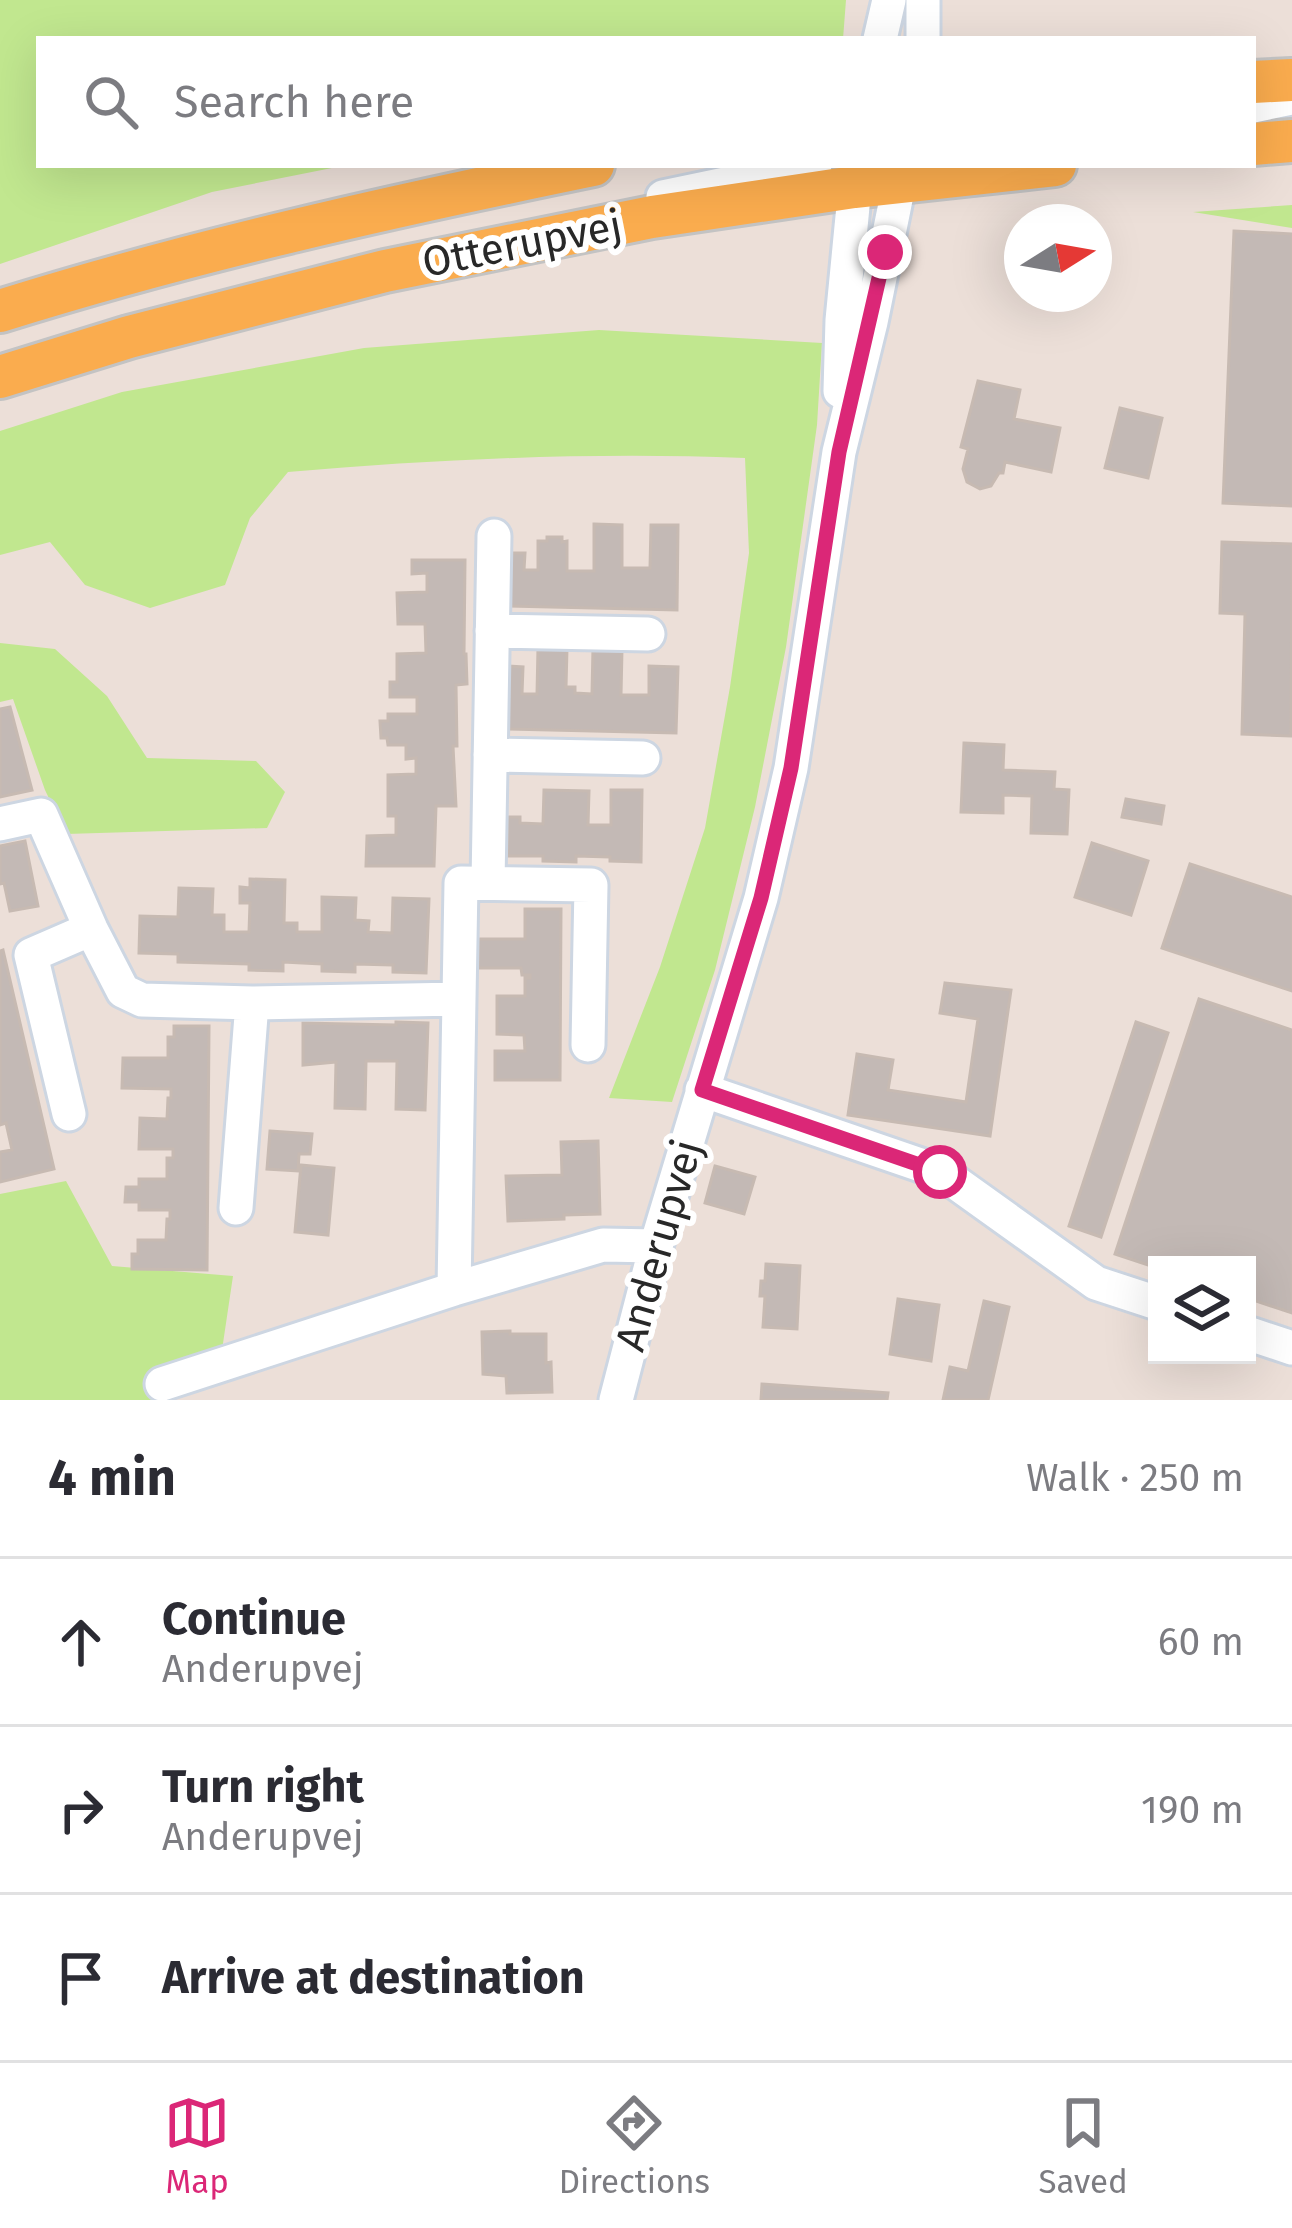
<!DOCTYPE html>
<meta charset="utf-8">
<style>
:root{--surface:#fff;--page:#f2f2f3;--text:#2b2b33;--muted:#7c7c81;--line:#e1e1e2;--accent:#db2777}
body{margin:0;font-family:"Fira Sans",sans-serif;background:var(--page);color:var(--text)}
.controls{position:absolute;right:36px;bottom:36px;display:grid;overflow:hidden;border-radius:0px;box-shadow:0 12px 48px #0002}
.controls button{width:108px;height:108px;display:grid;place-items:center;padding:0;border:0;border-bottom:3px solid var(--line);background:var(--surface);color:var(--text);font:60px sans-serif}
.compass{position:absolute;left:1004px;top:204px;width:108px;height:108px;border-radius:50%;background:var(--surface);box-shadow:0 12px 48px #0002;rotate:79deg}
.stop{position:absolute;width:36px;height:36px;margin:-27px;border:9px solid #db2777;border-radius:50%;background:#fff}
.stop.end{background:#db2777;border-color:#fff;box-shadow:0 3px 12px #0008}
.list{margin:0;padding:0;list-style:none}
h2{display:flex;justify-content:space-between;align-items:center;height:156px;margin:0;padding:0 48px;font-size:51px}
h2 small{font-size:39px;font-weight:400;color:var(--muted)}
.list li{display:grid;grid-template-columns:78px 1fr auto;gap:36px;align-items:center;box-sizing:border-box;height:168px;padding:0 48px;border-top:3px solid var(--line)}
.list b{display:block;font-size:45px;white-space:nowrap}
.list p{margin:0;font-size:39px;white-space:nowrap;color:var(--muted)}
.list em{font-size:39px;font-style:normal;color:var(--muted)}
.icon{flex:none;width:66px;height:66px;fill:none;stroke:currentColor;stroke-width:2;stroke-linecap:round;stroke-linejoin:round}
.map{position:relative;flex:none;width:1292px;height:1400px;overflow:hidden}
.search{position:absolute;background:var(--surface);box-shadow:0 12px 48px #0002;left:36px;right:36px;top:36px;height:132px;display:flex;align-items:center;gap:30px;box-sizing:border-box;padding:0 42px;border-radius:0px;color:var(--muted);font-size:45px}
.sheet{height:660px;background:var(--surface)}
nav{display:flex;justify-content:space-around;align-items:center;box-sizing:border-box;height:168px;border-top:3px solid var(--line);background:var(--surface);font-size:33px;color:var(--muted)}
nav a{display:grid;justify-items:center;gap:6px}
nav .on{color:var(--accent)}
.map>svg:first-child{display:block}
.green{fill:#c1e78f}
.building{fill:#c3b9b5;stroke:#c7bab2;stroke-width:3}
.lines{fill:none;stroke-linecap:round;stroke-linejoin:round}
.minor-casing{stroke:#cdd6e2;stroke-width:39}
.major-casing{stroke:#c3c3c3;stroke-width:48}
.minor{stroke:#fff;stroke-width:33}
.major{stroke:#faac4e;stroke-width:42}
.route{stroke:#db2777;stroke-width:15}
.labels{text-anchor:middle;stroke-width:12;stroke-linejoin:round;paint-order:stroke}
.street-label{font-size:42px;fill:#282828;stroke:#fff}
</style>
<div class="map">
<svg width="1292" height="1400" viewBox="0 0 1292 1400">
<rect width="100%" height="100%" fill="#ecdfd8"/>
<!-- green -->
<path class="green" d="M0 0H846L843 39H39V165H347L212 192 0 264Z
M1292 205V228L1193 212Z
M599 330 822 343 817 425 786 647 755 807 715 970 672 1102 609 1098 660 967 705 828 730 687 749 553 745 458C593 452 440 459 288 472L250 518 225 585 150 608 85 585 50 542 0 555V431L122 392 364 348Z
M0 643 55 649 107 696 147 758 256 761 285 792 267 828 66 834 45 790 13 699 0 702Z
M66 1181 112 1266 233 1276 218 1377 159 1400H0V1194Z"/>
<!-- building -->
<path class="building" d="M1234 231 1292 234V506L1223 503Z
M978 381 1020 390 1014 419 1060 428 1051 472 1005 462 1003 473H999L991 486 980 489 967 482 963 469 968 449 961 447Z
M1120 408 1162 418 1148 478 1105 468Z
M594 524 622 525V568H650L651 525H678L677 610 509 606V553H525L524 570H538V541H547V537H562V542L567 541V571H594Z
M1222 542 1292 544 1291 736 1242 734 1245 614 1220 613Z
M412 560H465L464 654H466L467 684 456 685 457 746H453L456 806H436L434 866H366L367 836 396 835V816H388V775L416 774V758L406 759V745H388L387 738H381L380 721H388V714H417V697H390V682H397V654L426 653 425 624H398L397 593 427 592V573L412 574Z
M538 648H567L566 687H575V693L592 694 593 648 622 649 621 695H649V666L678 667 676 733 508 729 509 666 523 667 522 694H537Z
M10 707 32 790 0 797V709Z
M964 743 1004 745 1003 770 1055 772 1054 789 1069 790 1067 834 1031 833 1032 796 1003 795V813L961 812Z
M544 790 589 791 588 825H611V790H642L641 862 610 861V857L576 856V862L543 861V856H507V817H520V823L543 824Z
M1126 799 1164 806 1161 824 1122 817Z
M25 841 38 906 10 911 4 883 0 884V846Z
M1092 843 1148 861 1131 915 1075 897Z
M1190 864 1292 897V991L1162 948Z
M250 879 285 880 284 923H297V932H322V897L356 898 355 920 369 921 368 932 392 933 393 898 429 899 426 973 393 972V965L355 964V972L322 971V964L283 962V971L249 970V964L178 962V954L139 953 140 916 178 917 179 888 213 889 212 915H224V932H249L250 903H240V887L250 888Z
M525 909H561L560 1080H495V1051H525L524 1035 497 1034V996H525V978H530V975H522L521 968H478V939H525Z
M3 950 54 1169 0 1182V1152L12 1150 6 1123 0 1125V951Z
M945 983 1011 990 990 1136 848 1115 857 1054 893 1060 888 1090 966 1102 978 1019 940 1013Z
M1199 999 1292 1030V1313L1247 1298V1265H1157V1268L1115 1254Z
M396 1022 428 1023 425 1110 396 1109 397 1061H366L365 1109 335 1108 336 1062 303 1065V1023L396 1025Z
M1136 1022 1168 1033 1101 1237 1069 1226Z
M174 1026H209L207 1270 132 1269V1254H138V1240H166L167 1219H170V1210H139V1202H125L126 1187H139V1179H167V1158H173V1149H139L140 1118 167 1119 168 1098H171V1089L122 1088 123 1058H168V1037H174Z
M270 1131 312 1134 310 1154H299L298 1171 267 1169Z
M598 1141 600 1214 564 1215V1219L508 1221 506 1176 562 1175 561 1142Z
M301 1165 334 1168 328 1235 295 1232Z
M715 1166 755 1177 744 1214 705 1203Z
M766 1264 800 1266 797 1329 763 1327 765 1296H760L761 1281H765Z
M898 1299 939 1305 931 1361 890 1354Z
M984 1301 1009 1307 988 1400H943L950 1367 968 1371Z
M510 1331V1334H546V1363L551 1362 552 1392 507 1393 506 1376 483 1374 482 1332Z
M762 1384 888 1393 887 1400H761Z"/>
<g class="lines">
<!-- minor casing -->
<g class="minor-casing">
<path id="minor" d="M880 39 889 0
M923 39V0
M1253 106 1292 98
M663 197 815 165
M840 391 842 320 857 165
M492 631 648 634
M490 755 643 758
M0 824 41 815 91 929 123 991 142 1000 252 1003 459 999
M488 883 494 536
M702 1090 941 1172 1096 1283 1157 1303
M69 1114 31 955 91 929
M236 1208 252 1003
M454 1289 461 883 591 885 588 1045
M1247 1333 1292 1348
M162 1384 454 1289 603 1245 656 1246
M616 1400 656 1246 761 898 791 768 839 452 871 322 903 165"/>
</g>
<!-- major casing -->
<g class="major-casing">
<path id="major" d="M1253 82 1292 80
M1253 144 1292 141
M0 311C195 250 393 206 593 165
M0 377 129 337 385 271 652 217 854 187 1055 165"/>
</g>
<!-- minor -->
<use href="#minor" class="minor"/>
<!-- major -->
<use href="#major" class="major"/>
</g>
<g class="lines">
<!-- route -->
<path class="route" d="M885 252 839 452 791 768 761 898 702 1090 940 1172"/>
</g>
<g class="labels">
<!-- street labels -->
<g class="street-label">
<text transform="translate(522 243) rotate(-11)" y="15">Otterupvej</text>
<text transform="translate(658 1245) rotate(-74)" y="15">Anderupvej</text>
</g>
</g>
</svg>
<div class="controls">
<button><svg class="icon" aria-label="layers" viewBox="0 0 24 24"><path d="M12 4l9 5-9 5-9-5zM3 14l9 5 9-5"/></svg></button>
</div>
<svg class="compass" viewBox="-18 -18 36 36"><path d="M0-13l5 13h-10z" fill="#e53935"/><path d="M0 13l5-13h-10z" fill="#7c7c81"/></svg>
<div class="stop" style="left:940px;top:1172px"></div>
<div class="stop end" style="left:885px;top:252px"></div>
<div class="search"><svg class="icon" aria-label="search" viewBox="0 0 24 24"><circle cx="10" cy="10" r="6"/><path d="M15 15l6 6"/></svg>Search here</div>
</div>
<section class="sheet">
<h2>4 min<small>Walk · 250 m</small></h2>
<ul class="list">
<li><svg class="icon" aria-label="ahead" viewBox="0 0 24 24"><path d="M12 20V5M6 11l6-6 6 6"/></svg><div><b>Continue</b><p>Anderupvej</p></div><em>60 m</em></li>
<li><svg class="icon" aria-label="right" viewBox="0 0 24 24"><path d="M7 20v-9h11M14 6l5 5-5 5"/></svg><div><b>Turn right</b><p>Anderupvej</p></div><em>190 m</em></li>
<li><svg class="icon" aria-label="arrive" viewBox="0 0 24 24"><path d="M6 21V4h12l-3 4 3 4H6"/></svg><div><b>Arrive at destination</b></div></li>
</ul>
</section>
<nav>
<a class="on"><svg class="icon" aria-label="map" viewBox="0 0 24 24"><path d="M3 6l6-2 6 2 6-2v14l-6 2-6-2-6 2zM9 4v14M15 6v14"/></svg>Map</a>
<a><svg class="icon" aria-label="directions" viewBox="0 0 24 24"><path d="M12 3l9 9-9 9-9-9zM9 14v-3h6M13 9l2 2-2 2"/></svg>Directions</a>
<a><svg class="icon" aria-label="saved" viewBox="0 0 24 24"><path d="M7 4h10v16l-5-4-5 4z"/></svg>Saved</a>
</nav>
